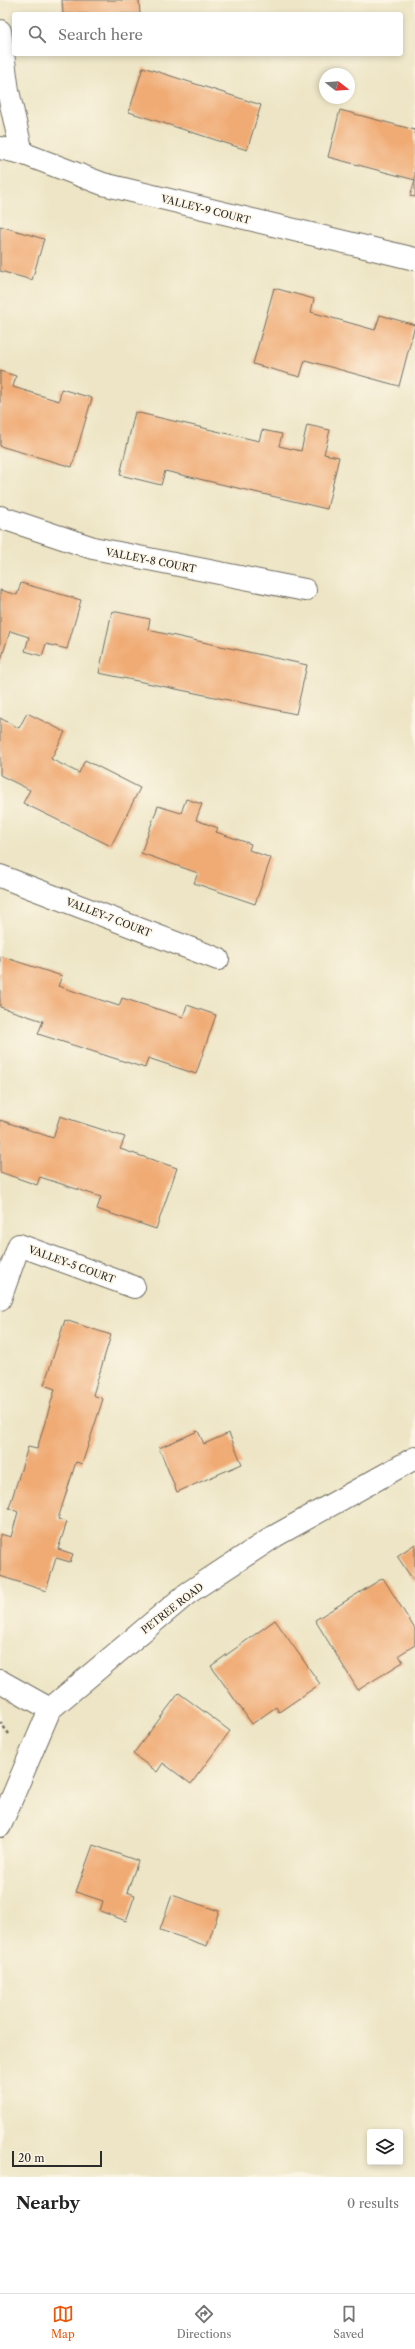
<!DOCTYPE html>
<style>
:root{--surface:#fff;--page:#f2f2f2;--text:#222;--muted:#767676;--line:#e0e0e0;--accent:#ea580c}
body{margin:0;font-family:"Libre Caslon Text",serif;background:var(--page);color:var(--text)}
.controls{position:absolute;right:12px;bottom:12px;display:grid;overflow:hidden;border-radius:4px;box-shadow:0 2px 6px #0003}
.controls button{width:36px;height:36px;display:grid;place-items:center;padding:0;border:0;border-bottom:1px solid var(--line);background:var(--surface);color:var(--text);font:20px sans-serif}
.compass{position:absolute;left:319px;top:68px;width:36px;height:36px;border-radius:50%;background:var(--surface);box-shadow:0 2px 6px #0003;rotate:107deg}
.scale{position:absolute;left:12px;bottom:10px;width:90px;box-sizing:border-box;padding-left:4px;border:2px solid #2b2b2b;border-top:0;font-size:11px;line-height:14px;white-space:nowrap;color:#2b2b2b;-webkit-text-stroke:3px #fcf5e5;paint-order:stroke}
.list{margin:0;padding:0;list-style:none}
h2{display:flex;justify-content:space-between;align-items:center;height:52px;margin:0;padding:0 16px;font-size:17px}
h2 small{font-size:13px;font-weight:400;color:var(--muted)}
.icon{flex:none;width:22px;height:22px;fill:none;stroke:currentColor;stroke-width:2;stroke-linecap:round;stroke-linejoin:round}
.map{position:relative;flex:none;width:415px;height:2177px;overflow:hidden}
.search{position:absolute;background:var(--surface);box-shadow:0 2px 6px #0003;left:12px;right:12px;top:12px;height:44px;display:flex;align-items:center;gap:10px;box-sizing:border-box;padding:0 14px;border-radius:4px;color:var(--muted);font-size:15px}
.sheet{height:116px;background:var(--surface)}
nav{display:flex;justify-content:space-around;align-items:center;box-sizing:border-box;height:56px;border-top:1px solid var(--line);background:var(--surface);font-size:11px;color:var(--muted)}
nav a{display:grid;justify-items:center;gap:2px}
nav .on{color:var(--accent)}
.map>svg:first-child{display:block}
.building{fill:#f0ab74}
.lines{fill:none;stroke-linecap:round;stroke-linejoin:round}
.minor-casing{stroke:#6f6c61;stroke-width:24}
.path{stroke:#6f6c61;stroke-width:2.5;stroke-dasharray:3 3;stroke-linecap:butt}
.minor{stroke:#fff;stroke-width:22}
.labels{text-anchor:middle;stroke-width:3;stroke-linejoin:round;paint-order:stroke}
.street-label{font-size:10px;fill:#2b2b2b;stroke:#fcf5e5}
</style>
<div class="map">
<svg width="415" height="2177" viewBox="0 0 415 2177">
<rect width="100%" height="100%" fill="#fcf5e5"/>
<filter id="ink" filterUnits="userSpaceOnUse"><feTurbulence type="fractalNoise" baseFrequency=".025" numOctaves="2"/><feDisplacementMap in="SourceGraphic" scale="8" xChannelSelector="R" yChannelSelector="G"/><feConvolveMatrix kernelMatrix="1 2 1 2 8 2 1 2 1" color-interpolation-filters="sRGB"/></filter>
<filter id="wash" filterUnits="userSpaceOnUse"><feTurbulence type="fractalNoise" baseFrequency=".012" numOctaves="4" result="noise"/><feDisplacementMap in="SourceGraphic" scale="16" xChannelSelector="R" yChannelSelector="G"/><feGaussianBlur stdDeviation="0.9" result="paint"/><feColorMatrix in="noise" values="0 0 0 0 0 0 0 0 0 0 0 0 0 0 0 0 0 1.4 0 .05"/><feComposite in="paint" operator="in"/></filter>
<g filter="url(#wash)">
<rect width="100%" height="100%" fill="#ede5c5"/>
<g id="blocks">
<!-- building -->
<path class="building" d="M62 0H139L140 14H63Z
M143 67 261 105 247 150 129 112Z
M340 110 415 130V180L328 157Z
M415 180V197L410 196Z
M0 226 44 239 32 280 0 271Z
M274 288 314 299 311 312 375 330 380 315 415 325 399 386 305 360 300 377 253 364Z
M0 371 16 376 13 387 59 401 61 389 92 398 72 467 0 446Z
M135 412 259 441 262 430 282 434 279 446 301 451 307 425 330 430 324 454 339 457 327 509 165 471 161 485 120 475Z
M21 583 81 600 67 649 46 644 42 656 25 651 29 637 10 631 0 663V590L17 595Z
M112 611 150 619 148 630 307 665 296 714 99 673Z
M27 713 65 732 51 759 79 773 85 760 140 788 111 846 23 803 30 790 0 775V718L19 728Z
M186 799 202 804 196 820 218 828 216 832 251 844 249 850 271 858 255 904 194 883 198 873 141 853 158 806 181 813Z
M0 956 62 976 58 986 119 1006 122 998 183 1017 187 1005 216 1015 196 1074 148 1058 145 1068 38 1034 43 1021 0 1007Z
M60 1116 125 1137 120 1149 177 1168 156 1229 97 1209 101 1197 40 1177 37 1185 0 1172V1120L53 1138Z
M65 1320 111 1335 93 1395 103 1399 82 1464 76 1462 58 1519 67 1522 58 1549 73 1554 70 1562 56 1558 46 1591 0 1576V1534L11 1537 18 1512 9 1508 28 1447 37 1449 55 1389 44 1385Z
M198 1431 204 1444 229 1433 242 1464 177 1492 159 1448Z
M415 1544V1583L397 1556Z
M383 1578 415 1629V1645L399 1655 403 1662 358 1690 315 1620Z
M275 1620 320 1684 279 1712 276 1707 252 1724 211 1666Z
M179 1693 230 1731 191 1784 163 1763 157 1772 133 1754Z
M93 1845 138 1861 127 1892 135 1895 126 1921 100 1911 103 1901 76 1892Z
M172 1895 219 1911 207 1946 160 1930Z"/>
</g>
</g>
<g filter="url(#ink)">
<use href="#blocks" fill-opacity="0" stroke="#6f6c61" stroke-width="1"/>
<g class="lines">
<!-- minor casing -->
<g class="minor-casing">
<path id="minor" d="M0 31 8 91 22 153
M0 148 22 153 103 184 415 259
M0 517 93 548 305 590
M0 876 218 959
M0 1299 19 1245 134 1287
M0 1681 50 1709
M0 1826 50 1709 188 1593 275 1536 415 1458"/>
</g>
<!-- path -->
<path class="path" d="M0 1722 9 1734"/>
<!-- minor -->
<use href="#minor" class="minor"/>
</g>
</g>
<g class="labels">
<!-- street labels -->
<g class="street-label">
<text transform="translate(206 209) rotate(14)" y="4">VALLEY-9 COURT</text>
<text transform="translate(151 560) rotate(11)" y="4">VALLEY-8 COURT</text>
<text transform="translate(109 917) rotate(21)" y="4">VALLEY-7 COURT</text>
<text transform="translate(72 1264) rotate(20)" y="4">VALLEY-5 COURT</text>
<text transform="translate(172 1608) rotate(-38)" y="4">PETREE ROAD</text>
</g>
</g>
</svg>
<div class="controls">
<button><svg class="icon" aria-label="layers" viewBox="0 0 24 24"><path d="M12 4l9 5-9 5-9-5zM3 14l9 5 9-5"/></svg></button>
</div>
<svg class="compass" viewBox="-18 -18 36 36"><path d="M0-13l5 13h-10z" fill="#e53935"/><path d="M0 13l5-13h-10z" fill="#767676"/></svg>
<div class="scale">20 m</div>
<div class="search"><svg class="icon" aria-label="search" viewBox="0 0 24 24"><circle cx="10" cy="10" r="6"/><path d="M15 15l6 6"/></svg>Search here</div>
</div>
<section class="sheet">
<h2>Nearby<small>0 results</small></h2>
<ul class="list">
</ul>
</section>
<nav>
<a class="on"><svg class="icon" aria-label="map" viewBox="0 0 24 24"><path d="M3 6l6-2 6 2 6-2v14l-6 2-6-2-6 2zM9 4v14M15 6v14"/></svg>Map</a>
<a><svg class="icon" aria-label="directions" viewBox="0 0 24 24"><path d="M12 3l9 9-9 9-9-9zM9 14v-3h6M13 9l2 2-2 2"/></svg>Directions</a>
<a><svg class="icon" aria-label="saved" viewBox="0 0 24 24"><path d="M7 4h10v16l-5-4-5 4z"/></svg>Saved</a>
</nav>
